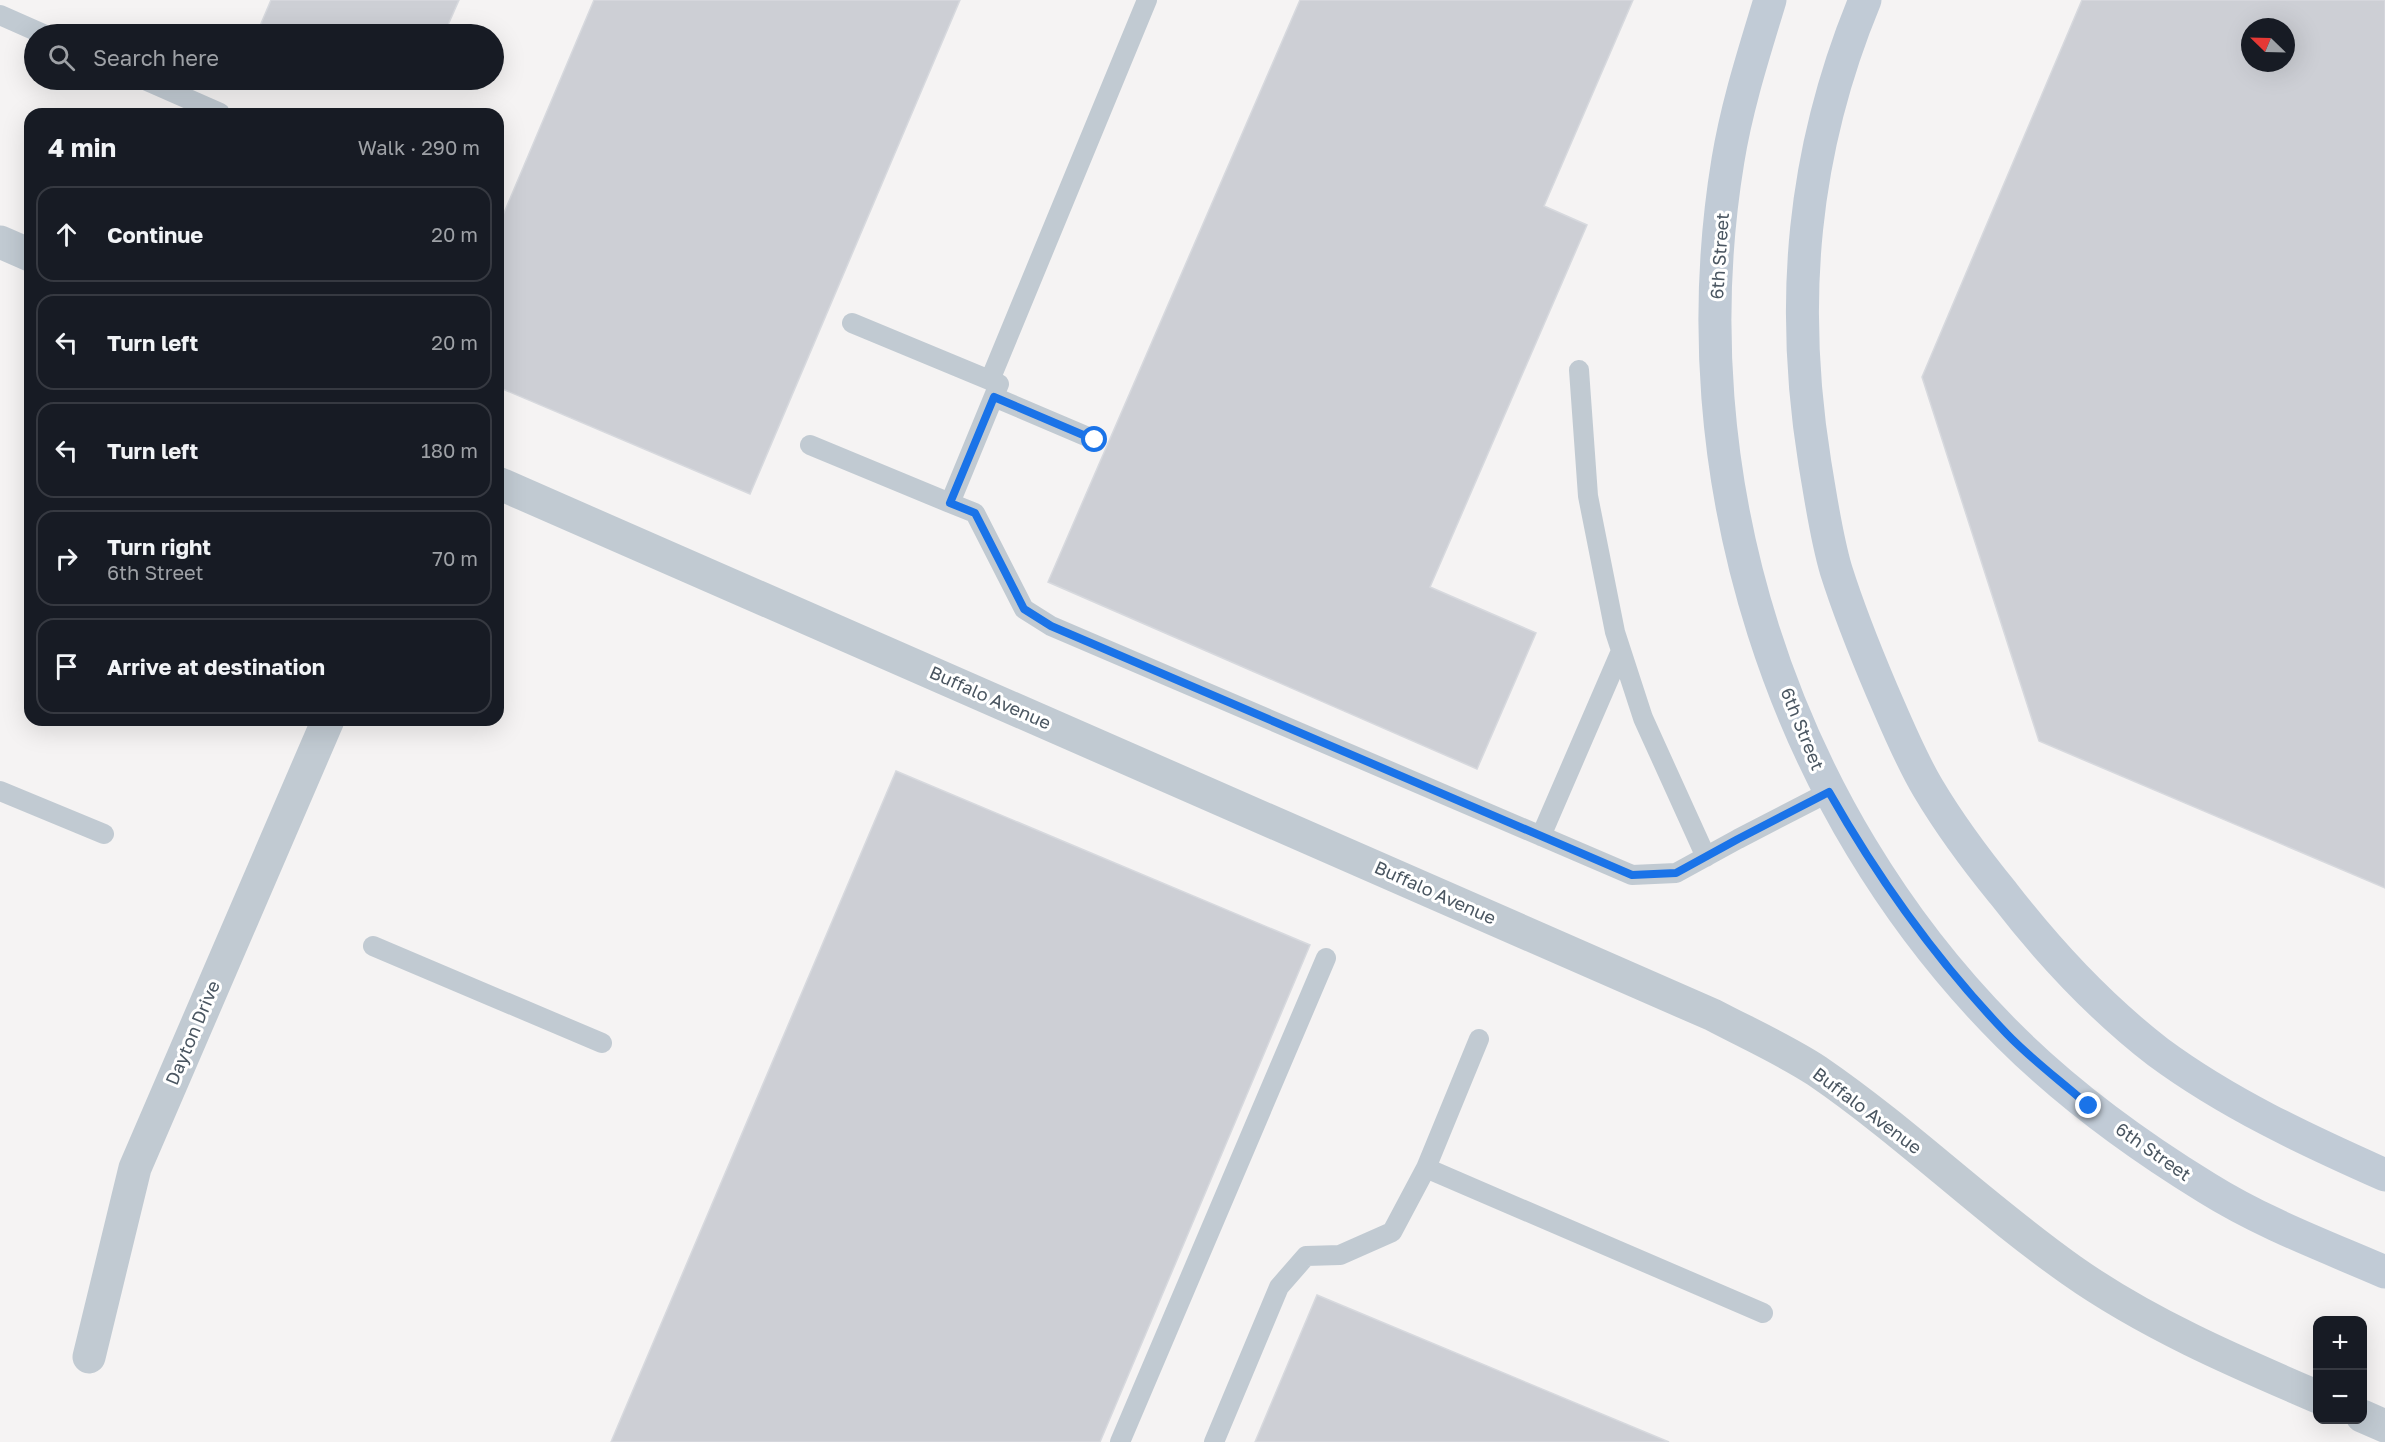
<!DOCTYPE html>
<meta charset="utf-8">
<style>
:root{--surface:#171b24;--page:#242831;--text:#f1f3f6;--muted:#9ea1a6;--line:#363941}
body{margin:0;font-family:"Golos Text",sans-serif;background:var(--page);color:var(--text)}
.controls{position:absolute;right:18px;bottom:18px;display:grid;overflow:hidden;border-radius:12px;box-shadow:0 6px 24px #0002}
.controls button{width:54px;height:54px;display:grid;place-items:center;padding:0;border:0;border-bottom:2px solid var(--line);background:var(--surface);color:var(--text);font:30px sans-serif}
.compass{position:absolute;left:2241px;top:18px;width:54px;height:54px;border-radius:50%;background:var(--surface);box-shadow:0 6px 24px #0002;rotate:293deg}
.stop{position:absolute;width:18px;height:18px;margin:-14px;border:4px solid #1a73e8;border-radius:50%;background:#fff}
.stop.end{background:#1a73e8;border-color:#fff;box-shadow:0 2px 6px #0008}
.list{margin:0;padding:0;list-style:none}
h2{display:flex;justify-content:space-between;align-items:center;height:78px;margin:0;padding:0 24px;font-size:26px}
h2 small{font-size:20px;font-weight:400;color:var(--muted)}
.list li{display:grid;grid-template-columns:39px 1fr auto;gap:18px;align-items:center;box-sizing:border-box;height:96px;margin:0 12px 12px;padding:0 12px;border:2px solid var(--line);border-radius:18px}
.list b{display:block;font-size:22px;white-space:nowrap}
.list p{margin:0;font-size:20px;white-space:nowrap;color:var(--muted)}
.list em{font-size:20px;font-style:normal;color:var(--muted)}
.icon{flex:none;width:33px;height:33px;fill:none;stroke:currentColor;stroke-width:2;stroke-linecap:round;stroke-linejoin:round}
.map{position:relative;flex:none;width:2385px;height:1442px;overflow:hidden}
.search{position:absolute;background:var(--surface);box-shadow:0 6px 24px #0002;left:24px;top:24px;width:480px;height:66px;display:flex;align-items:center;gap:15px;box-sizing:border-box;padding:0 21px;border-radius:33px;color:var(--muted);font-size:22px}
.panel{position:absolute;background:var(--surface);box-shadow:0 6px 24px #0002;left:24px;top:108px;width:480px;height:618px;border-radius:18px}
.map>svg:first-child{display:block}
.building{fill:#cdcfd5;stroke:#d7d9de;stroke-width:1.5;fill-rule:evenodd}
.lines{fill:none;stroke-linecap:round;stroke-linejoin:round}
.service{stroke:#c1cad2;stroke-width:20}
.minor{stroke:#c1cad2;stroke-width:33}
.secondary{stroke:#c1cbd6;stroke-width:33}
.route{stroke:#1a73e8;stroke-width:8}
.labels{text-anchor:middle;stroke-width:6;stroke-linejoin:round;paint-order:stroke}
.street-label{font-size:18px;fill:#4a5661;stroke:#fff}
</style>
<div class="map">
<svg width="2385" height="1442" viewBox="0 0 2385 1442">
<rect width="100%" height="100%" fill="#f5f3f3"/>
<!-- building -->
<path class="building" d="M271 0H459L444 34H262L257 33Z
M594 0H960L750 494 498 387V227Z
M1300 0H1633L1544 206 1587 225 1430 587 1536 633 1477 769 1048 582Z
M2082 0H2385V888L2039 741 1922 377ZM2250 27H2286V63H2250Z
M896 771 1310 945 1100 1442H611Z
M1317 1295 1669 1442H1255Z"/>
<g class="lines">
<!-- service -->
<path class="service" d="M0 15 43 34
M145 80 220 113
M852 323 999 384 950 503 975 513 1024 609 1051 626 1632 875 1676 873 1738 839 1829 792
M1579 370 1588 496 1615 632 1643 718 1706 857
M990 380 1147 0
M994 397 1095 440
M810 445 950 503
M0 791 104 834
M1541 836 1621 651
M373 946 602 1043
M1426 1168 1763 1313
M1120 1442 1326 958
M1214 1442 1279 1287 1306 1256 1340 1255 1392 1232 1426 1168 1479 1039"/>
<!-- minor -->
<path class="minor" d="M0 242 30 255
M498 483 1713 1015C1747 1033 1785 1050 1817 1071 1906 1132 1983 1208 2071 1270 2146 1323 2234 1361 2318 1397
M89 1357 135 1168 328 720
M2362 1416 2385 1426"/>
<!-- secondary -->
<path class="secondary" d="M1770 0C1754 53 1737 105 1728 160 1676 474 1781 809 2008 1035 2066 1093 2137 1145 2207 1188 2263 1223 2325 1246 2385 1272
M1865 0C1802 152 1789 303 1815 464 1821 499 1826 536 1836 570 1849 611 1865 651 1882 691 1896 723 1910 758 1928 788 1950 825 1976 860 2003 893 2047 950 2101 1008 2158 1052 2227 1103 2306 1140 2385 1175"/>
</g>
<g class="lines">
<!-- route -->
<path class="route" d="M1095 440 994 397 950 503 975 513 1024 609 1051 626 1632 875 1676 873 1738 839 1829 792C1879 880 1937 961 2007 1034 2032 1060 2062 1082 2089 1106"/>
</g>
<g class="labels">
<!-- street labels -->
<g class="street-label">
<text transform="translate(1720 256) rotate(-86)" y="6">6th Street</text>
<text transform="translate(990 698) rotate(24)" y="6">Buffalo Avenue</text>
<text transform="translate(1802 729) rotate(68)" y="6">6th Street</text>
<text transform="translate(1435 893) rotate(24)" y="6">Buffalo Avenue</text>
<text transform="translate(193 1033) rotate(-67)" y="6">Dayton Drive</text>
<text transform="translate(1867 1111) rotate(37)" y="6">Buffalo Avenue</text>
<text transform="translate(2153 1152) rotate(35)" y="6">6th Street</text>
</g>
</g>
</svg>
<div class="controls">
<button>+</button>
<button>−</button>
</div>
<svg class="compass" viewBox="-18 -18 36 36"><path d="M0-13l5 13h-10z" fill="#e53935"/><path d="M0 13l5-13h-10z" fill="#9ea1a6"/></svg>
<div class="stop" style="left:1095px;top:440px"></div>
<div class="stop end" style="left:2089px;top:1106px"></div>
<div class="search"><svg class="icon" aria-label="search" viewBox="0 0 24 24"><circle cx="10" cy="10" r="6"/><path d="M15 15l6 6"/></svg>Search here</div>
<section class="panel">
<h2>4 min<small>Walk · 290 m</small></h2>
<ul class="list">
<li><svg class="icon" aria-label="ahead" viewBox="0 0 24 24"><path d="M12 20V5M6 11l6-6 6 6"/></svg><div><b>Continue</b></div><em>20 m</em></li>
<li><svg class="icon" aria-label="left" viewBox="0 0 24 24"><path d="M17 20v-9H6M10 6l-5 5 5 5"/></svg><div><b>Turn left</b></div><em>20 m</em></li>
<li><svg class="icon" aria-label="left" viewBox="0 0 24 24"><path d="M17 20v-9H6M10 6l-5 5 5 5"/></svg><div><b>Turn left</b></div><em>180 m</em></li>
<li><svg class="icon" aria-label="right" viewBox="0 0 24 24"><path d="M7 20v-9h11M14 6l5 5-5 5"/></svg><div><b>Turn right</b><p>6th Street</p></div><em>70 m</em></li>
<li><svg class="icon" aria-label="arrive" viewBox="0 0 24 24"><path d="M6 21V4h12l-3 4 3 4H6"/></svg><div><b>Arrive at destination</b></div></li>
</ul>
</section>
</div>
